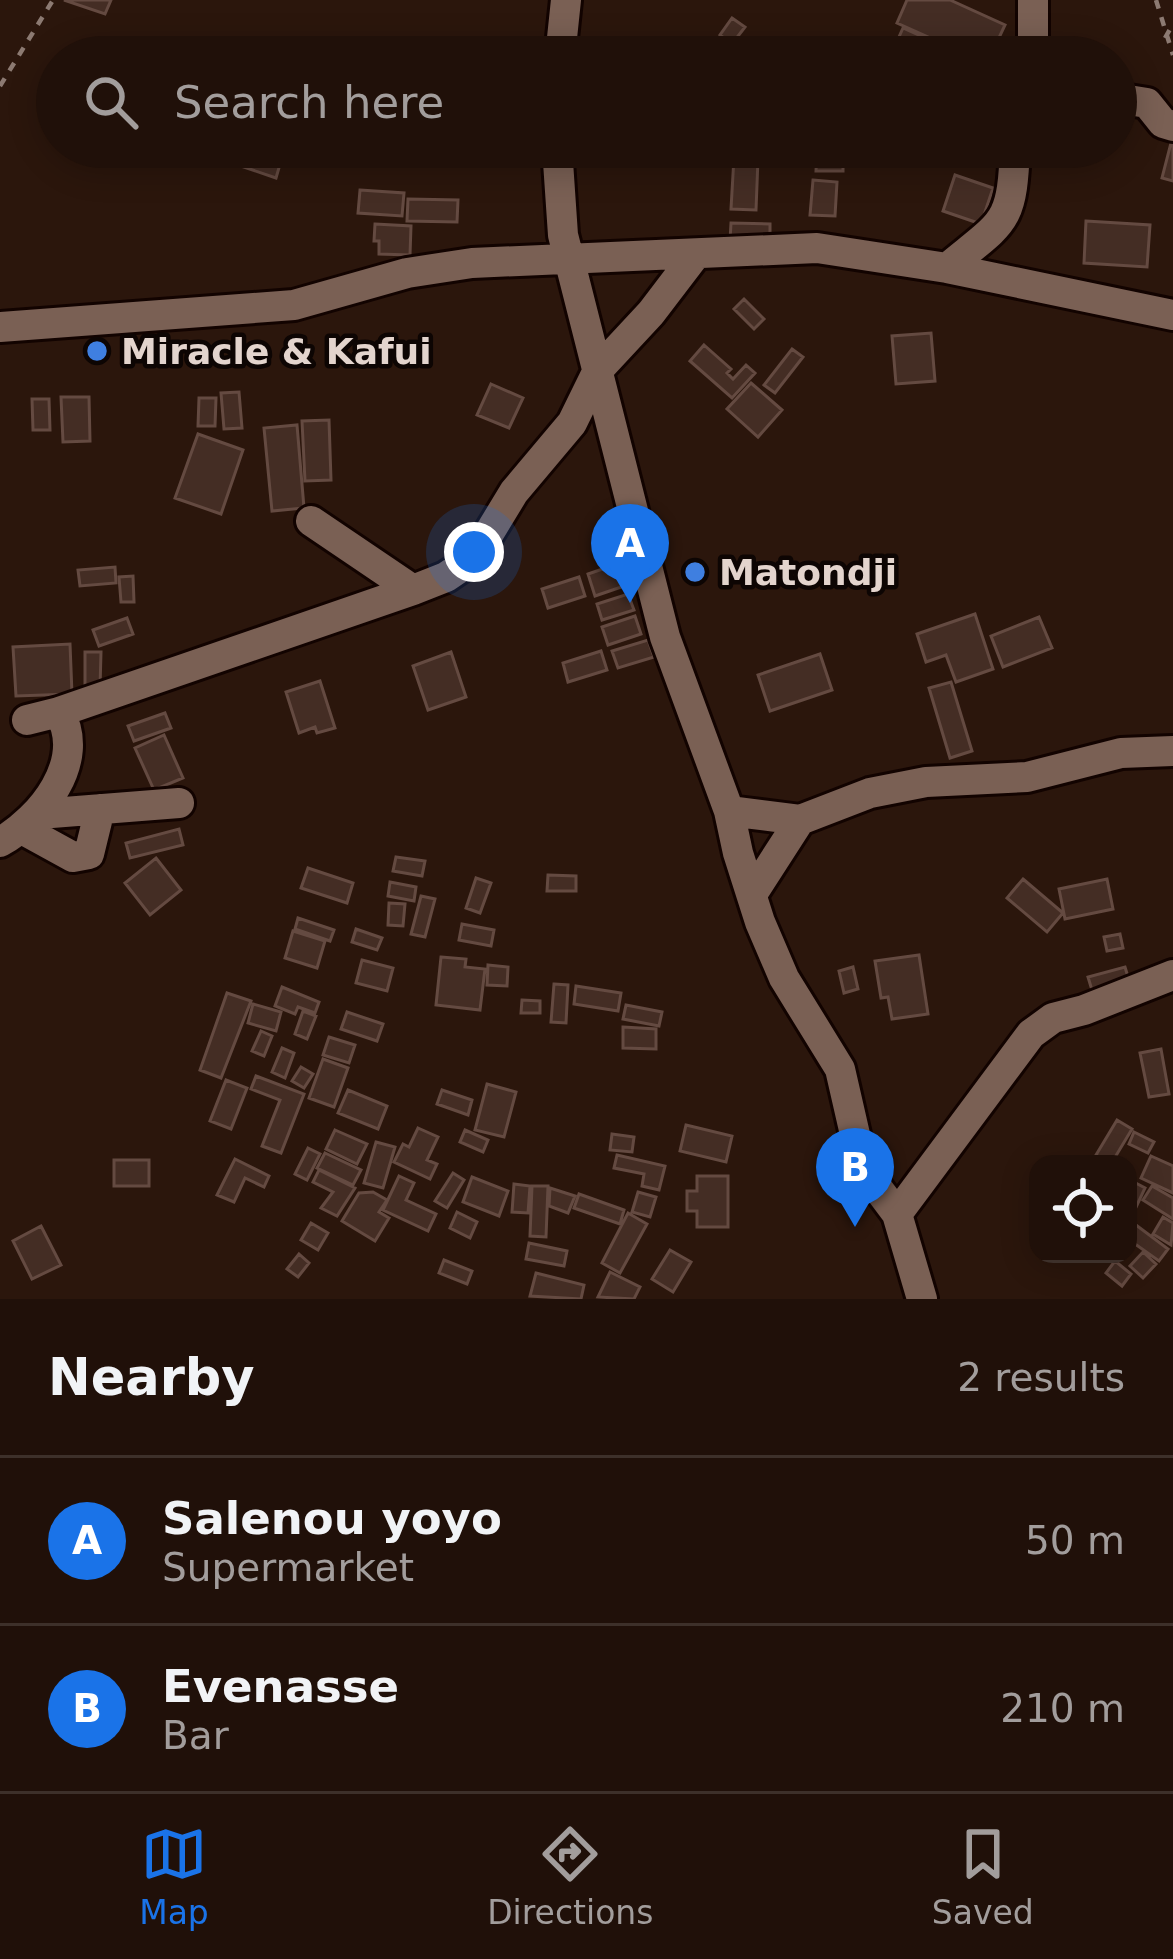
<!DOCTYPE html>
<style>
:root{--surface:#201009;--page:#281912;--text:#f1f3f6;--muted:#a29d9c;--line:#3d302a;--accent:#1a73e8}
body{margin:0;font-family:"DejaVu Sans",sans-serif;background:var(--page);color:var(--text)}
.controls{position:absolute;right:36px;bottom:36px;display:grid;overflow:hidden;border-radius:24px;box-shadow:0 6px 30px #0003}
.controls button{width:108px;height:108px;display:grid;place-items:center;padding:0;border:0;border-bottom:3px solid var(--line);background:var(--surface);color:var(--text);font:60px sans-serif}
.you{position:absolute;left:474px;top:552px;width:42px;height:42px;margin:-30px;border:9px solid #fff;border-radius:50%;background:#1a73e8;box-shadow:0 0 0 18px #1a73e833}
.badge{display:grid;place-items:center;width:78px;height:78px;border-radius:50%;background:var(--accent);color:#fff;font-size:39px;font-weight:700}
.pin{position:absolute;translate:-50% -99px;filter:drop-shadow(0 3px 6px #0008)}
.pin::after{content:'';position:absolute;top:63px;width:42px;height:36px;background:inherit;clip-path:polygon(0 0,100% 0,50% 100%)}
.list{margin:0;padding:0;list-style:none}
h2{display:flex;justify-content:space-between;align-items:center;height:156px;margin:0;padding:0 48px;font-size:51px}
h2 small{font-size:39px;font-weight:400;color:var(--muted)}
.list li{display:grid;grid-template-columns:78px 1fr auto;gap:36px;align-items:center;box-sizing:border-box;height:168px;padding:0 48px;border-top:3px solid var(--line)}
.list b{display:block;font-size:45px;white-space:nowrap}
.list p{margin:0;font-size:39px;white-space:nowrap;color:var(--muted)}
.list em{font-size:39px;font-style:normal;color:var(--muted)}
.icon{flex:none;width:66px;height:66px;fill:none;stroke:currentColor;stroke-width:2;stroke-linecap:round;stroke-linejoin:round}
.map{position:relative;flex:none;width:1173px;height:1299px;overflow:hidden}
.search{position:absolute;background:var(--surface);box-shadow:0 6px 30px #0003;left:36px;right:36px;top:36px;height:132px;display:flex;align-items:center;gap:30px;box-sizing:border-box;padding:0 42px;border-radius:66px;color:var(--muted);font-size:45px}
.sheet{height:492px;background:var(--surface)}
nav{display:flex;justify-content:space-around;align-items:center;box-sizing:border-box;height:168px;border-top:3px solid var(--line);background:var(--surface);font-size:33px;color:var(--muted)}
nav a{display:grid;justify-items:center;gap:6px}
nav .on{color:var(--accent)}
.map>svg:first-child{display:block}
.building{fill:#442d24;stroke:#644a41;stroke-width:3}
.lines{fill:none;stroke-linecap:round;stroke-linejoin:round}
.minor-casing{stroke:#120300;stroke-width:36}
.path{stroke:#8c7a72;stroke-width:4.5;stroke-dasharray:9 9;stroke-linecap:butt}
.minor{stroke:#7a6054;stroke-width:30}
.shop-dot{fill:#3f7fe0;stroke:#0d0503;stroke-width:4.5}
.labels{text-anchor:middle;stroke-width:9;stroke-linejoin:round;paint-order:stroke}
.poi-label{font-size:36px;font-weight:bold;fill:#e3d4cd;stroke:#0d0503;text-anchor:start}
</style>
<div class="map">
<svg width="1173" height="1299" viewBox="0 0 1173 1299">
<rect width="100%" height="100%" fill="#2b160c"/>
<!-- building -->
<path class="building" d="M64 0H111L105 14Z
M907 0H950L1005 25 990 57H973L897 23Z
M732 18 745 27 732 44 720 35Z
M903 28 967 57H890Z
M1171 143 1173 144V181L1162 178Z
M234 147H285L276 178 229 162Z
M381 147H415V166L381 165Z
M817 147H843V171H816Z
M734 157 758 159 756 210 731 209Z
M955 175 993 188 981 224 943 211Z
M813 180 837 182 835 216 810 215Z
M360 190 404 193 402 216 358 213Z
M408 199 458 200 457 222 407 221Z
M1086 221 1150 225 1147 267 1084 263Z
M731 223 770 224V243L730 241Z
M375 224 411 226 410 255 379 254V241H374Z
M744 299 764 319 754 329 734 309Z
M931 333 935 381 896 384 892 336Z
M704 345 731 369 727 373 733 379 746 365 755 373 732 398 690 361Z
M792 349 803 357 775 393 764 385Z
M751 383 782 410 758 437 727 409Z
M491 384 523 398 509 428 477 415Z
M239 392 242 428 224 429 221 393Z
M61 397H89L90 441 63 442Z
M199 398H216L215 426H198Z
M32 399H49L50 430H33Z
M329 420 331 480 305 481 302 421Z
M297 425 304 508 272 511 264 428Z
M198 434 243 450 221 514 175 498Z
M623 562 630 584 595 596 588 574Z
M115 567 116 583 80 586 78 570Z
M133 576 134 602H121L119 577Z
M579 577 585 596 548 608 542 589Z
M628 594 634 610 602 620 597 604Z
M975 614 993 669 956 682 946 655 926 662 917 634Z
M635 616 641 634 608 645 602 627Z
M1039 617 1052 648 1003 667 991 636Z
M127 618 133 634 99 646 93 630Z
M648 640 654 657 618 668 612 651Z
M70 644 72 694 16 696 13 647Z
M601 651 607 670 568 682 563 663Z
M85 652H101L100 688H85Z
M451 652 466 697 428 710 413 666Z
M820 654 832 690 770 711 758 675Z
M320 681 335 728 317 733 315 727 299 733 286 692Z
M951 682 972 751 950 758 929 688Z
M165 713 171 728 134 741 128 726Z
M164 735 183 778 154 790 135 748Z
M179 829 183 845 130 858 126 843Z
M396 857 425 861 422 876 393 871Z
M156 858 181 890 150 915 125 883Z
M308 868 353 883 347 903 301 888Z
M548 875 576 876V891H547Z
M476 878 491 883 480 913 466 908Z
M1023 879 1063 913 1047 932 1007 898Z
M1107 879 1113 909 1065 919 1059 889Z
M390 882 416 887 414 901 388 896Z
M421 896 435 899 425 937 411 934Z
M389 903 405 904 403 926 388 925Z
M298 918 334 930 330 941 295 929Z
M462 924 494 930 491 946 459 940Z
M356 929 382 938 377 950 352 942Z
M293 931 325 941 317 968 285 958Z
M1120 934 1123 948 1107 951 1104 937Z
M919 955 928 1014 892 1019 888 997 881 998 875 961Z
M441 957 466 959 465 967 485 969 480 1010 436 1005Z
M362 960 393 968 387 991 356 983Z
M488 965 508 967 507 986 487 985Z
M853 967 858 989 844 993 839 971Z
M1125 967 1131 987 1094 997 1088 977Z
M554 984 568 985 566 1023 551 1022Z
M576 986 621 993 618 1011 574 1004Z
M282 987 319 1002 315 1013 298 1007 295 1014 275 1006Z
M227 993 251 1001 221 1078 200 1070Z
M522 1000 540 1001V1013H521Z
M253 1004 281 1012 276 1031 248 1023Z
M626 1005 662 1012 659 1026 623 1019Z
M303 1011 316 1016 307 1039 295 1034Z
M347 1012 383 1024 377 1041 341 1029Z
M623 1027 656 1029V1049L623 1048Z
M261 1031 272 1036 264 1056 252 1051Z
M329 1037 355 1045 349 1063 323 1055Z
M282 1048 294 1053 285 1078 272 1072Z
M1161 1049 1169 1094 1149 1097 1140 1053Z
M323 1059 348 1068 334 1107 309 1098Z
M301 1067 313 1074 304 1088 292 1081Z
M256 1076 304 1094 281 1153 262 1146 280 1100 251 1089Z
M226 1080 247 1088 231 1129 210 1121Z
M487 1084 516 1092 504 1137 475 1130Z
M348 1090 387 1106 378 1129 338 1113Z
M442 1090 472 1100 468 1115 437 1104Z
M1117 1120 1132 1129 1111 1164 1096 1155Z
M686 1125 732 1136 726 1162 680 1151Z
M418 1128 438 1137 427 1160 437 1164 430 1179 394 1162 403 1144 409 1147Z
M335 1130 367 1144 357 1164 326 1149Z
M465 1130 488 1140 483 1152 460 1142Z
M1134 1132 1154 1142 1148 1153 1129 1144Z
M612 1134 634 1137 632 1152 610 1150Z
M376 1142 395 1147 383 1188 364 1183Z
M308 1148 320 1154 307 1180 295 1174Z
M325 1153 361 1170 353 1185 317 1168Z
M617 1155 665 1166 659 1190 642 1186 644 1174 614 1168Z
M1151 1156 1173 1166V1193L1141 1178Z
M235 1159 269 1176 264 1187 245 1178 234 1202 217 1195Z
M114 1160H149V1186H114Z
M319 1170 355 1188 337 1216 321 1208 333 1192 313 1182Z
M453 1173 464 1180 447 1208 435 1201Z
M399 1176 414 1183 406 1200 436 1214 428 1231 383 1210Z
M697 1176H728V1227H697V1211H687V1191H697Z
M472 1177 508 1191 499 1216 463 1202Z
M1130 1180 1145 1188 1132 1216 1128 1214Z
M514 1184 530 1186 528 1213 512 1212Z
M532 1186H548L546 1237 530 1236Z
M1152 1186 1173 1198V1219L1143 1200Z
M550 1188 575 1196 568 1213 549 1206Z
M373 1192 387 1200 379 1212 389 1218 375 1241 342 1221 359 1193Z
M638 1192 656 1197 650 1217 632 1212Z
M579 1194 624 1210 620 1224 574 1208Z
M457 1212 477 1222 470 1238 450 1228Z
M628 1213 647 1224 620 1273 602 1263Z
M1163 1217 1173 1223 1171 1245 1153 1234Z
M1128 1219 1168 1249 1159 1261 1128 1239Z
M311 1223 328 1233 318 1250 301 1240Z
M41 1226 61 1265 32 1279 13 1241Z
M529 1243 567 1251 564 1266 526 1259Z
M670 1250 691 1262 673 1292 652 1279Z
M1143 1252 1156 1264 1143 1278 1130 1266Z
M299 1254 309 1263 298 1277 287 1269Z
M444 1260 472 1271 467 1284 439 1273Z
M1115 1261 1131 1274 1122 1286 1106 1273Z
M610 1272 640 1287 634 1299 598 1297Z
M536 1273 584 1285 581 1299 530 1296Z"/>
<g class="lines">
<!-- minor casing -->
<g class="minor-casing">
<path id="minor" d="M1033 0V57
M560 57 566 0
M1116 98 1147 103 1163 123 1173 126
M557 147 563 235 665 637 729 811 738 853 760 922 784 978 840 1069 859 1152 870 1178 897 1214 922 1299
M947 268C1005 220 1012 225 1015 147
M0 327 294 305 407 273 472 263 817 248 947 268 1173 315
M311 521 413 590
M59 712 413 590 446 577 474 558 514 492 572 423 598 370 651 313 696 254
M729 811 800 820
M39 814 179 803
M22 829 73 857 89 854 100 809
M0 842C41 819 88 761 59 712L27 720
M753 893 800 820 870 793 926 782 1027 777 1121 753 1173 751
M897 1214 1031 1034 1053 1018 1084 1010 1173 975"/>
</g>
<!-- path -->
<path class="path" d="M1156 0 1173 55
M1165 38 1173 24
M0 86 53 0"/>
<!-- minor -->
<use href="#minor" class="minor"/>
</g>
<!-- markers -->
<g class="shop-dot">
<circle cx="97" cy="351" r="12"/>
<circle cx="695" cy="572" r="12"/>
</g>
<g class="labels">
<!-- poi labels -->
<g class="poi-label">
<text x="121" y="364">Miracle &amp; Kafui</text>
<text x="719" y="585">Matondji</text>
</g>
</g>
</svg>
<div class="controls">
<button><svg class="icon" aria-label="locate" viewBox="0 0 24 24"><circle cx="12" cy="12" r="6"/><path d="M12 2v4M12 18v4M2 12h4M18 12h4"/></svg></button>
</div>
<div class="you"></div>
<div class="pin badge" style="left:630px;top:603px">A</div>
<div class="pin badge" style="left:855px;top:1227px">B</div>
<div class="search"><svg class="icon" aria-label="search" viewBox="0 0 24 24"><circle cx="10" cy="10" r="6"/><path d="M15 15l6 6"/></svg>Search here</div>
</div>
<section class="sheet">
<h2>Nearby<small>2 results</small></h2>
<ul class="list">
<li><span class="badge">A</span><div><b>Salenou yoyo</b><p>Supermarket</p></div><em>50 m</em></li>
<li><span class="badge">B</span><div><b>Evenasse</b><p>Bar</p></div><em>210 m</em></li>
</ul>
</section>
<nav>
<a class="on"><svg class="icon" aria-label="map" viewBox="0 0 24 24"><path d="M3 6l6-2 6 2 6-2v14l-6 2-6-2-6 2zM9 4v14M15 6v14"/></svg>Map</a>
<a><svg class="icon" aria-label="directions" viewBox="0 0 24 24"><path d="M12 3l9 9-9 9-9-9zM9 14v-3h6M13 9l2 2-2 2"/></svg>Directions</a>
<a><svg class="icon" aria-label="saved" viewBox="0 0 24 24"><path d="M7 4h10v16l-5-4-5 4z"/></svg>Saved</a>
</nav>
